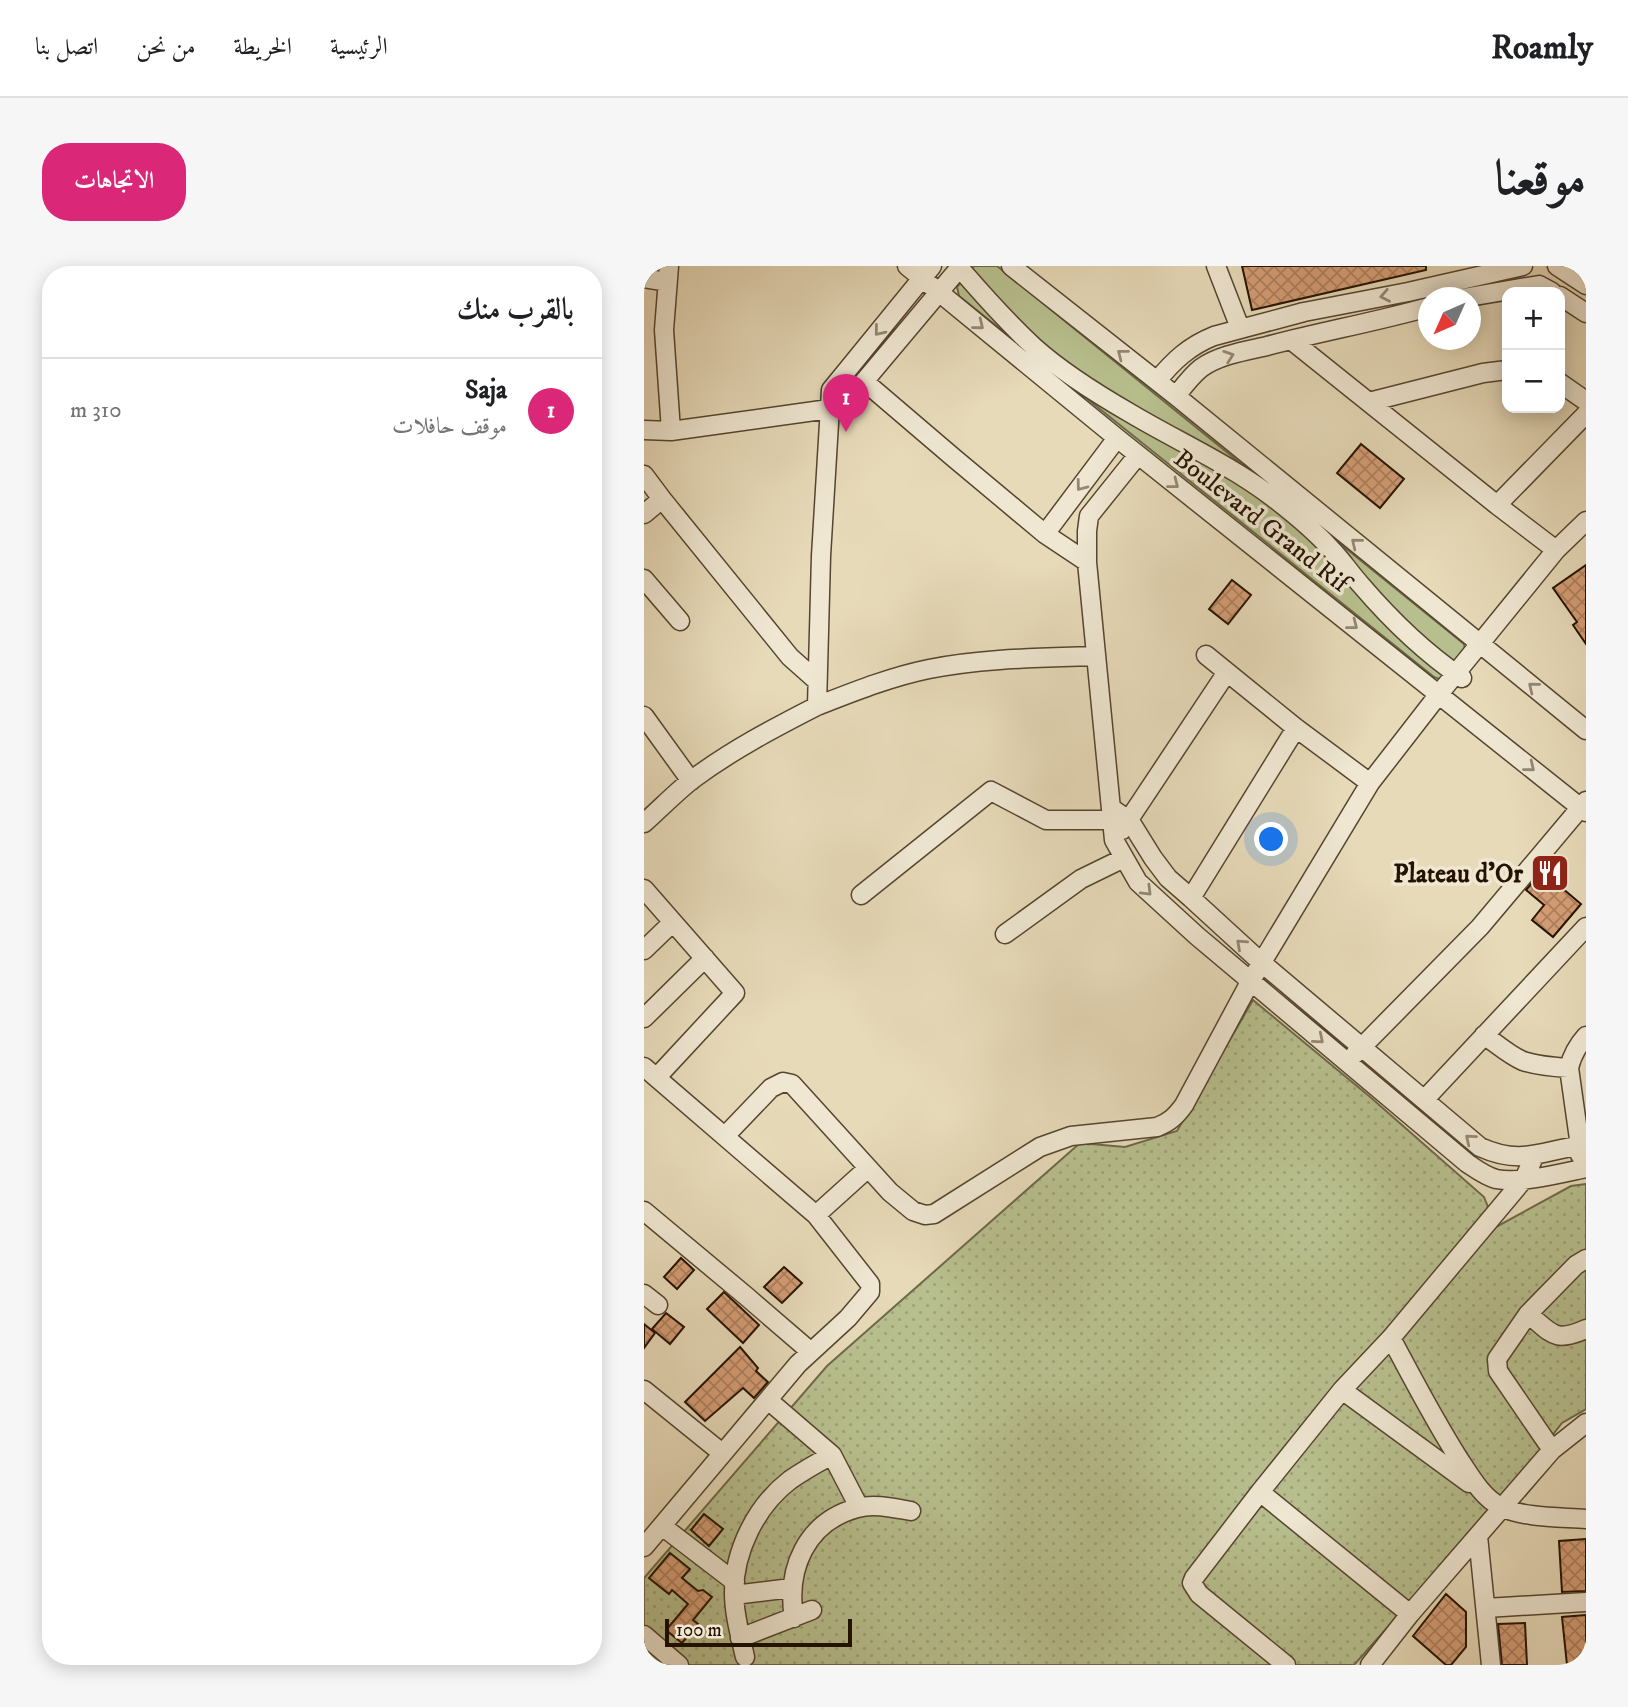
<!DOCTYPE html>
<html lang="ar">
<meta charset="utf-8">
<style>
:root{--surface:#fff;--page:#f6f6f6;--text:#202124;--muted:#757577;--line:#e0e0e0;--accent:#db2777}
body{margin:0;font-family:"IM FELL DW Pica",Amiri,serif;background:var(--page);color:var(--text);direction:rtl}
.controls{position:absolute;right:21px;top:21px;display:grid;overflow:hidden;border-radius:14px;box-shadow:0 4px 18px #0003}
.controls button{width:63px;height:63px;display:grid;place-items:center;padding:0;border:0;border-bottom:2px solid var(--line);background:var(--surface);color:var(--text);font:35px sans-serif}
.compass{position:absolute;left:774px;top:21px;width:63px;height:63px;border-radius:50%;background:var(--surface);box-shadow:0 4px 18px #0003;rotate:225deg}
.scale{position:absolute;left:21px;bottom:18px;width:187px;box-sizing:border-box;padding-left:7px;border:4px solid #251301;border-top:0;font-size:19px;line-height:24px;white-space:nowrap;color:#251301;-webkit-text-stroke:5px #efe7d2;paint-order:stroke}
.you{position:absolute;left:628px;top:574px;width:24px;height:24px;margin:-18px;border:5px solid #fff;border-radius:50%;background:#1a73e8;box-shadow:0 0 0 10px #1a73e833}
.badge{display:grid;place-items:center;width:46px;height:46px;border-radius:50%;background:var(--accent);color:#fff;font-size:23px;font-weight:700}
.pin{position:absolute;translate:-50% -58px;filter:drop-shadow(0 2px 4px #0008)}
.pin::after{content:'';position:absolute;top:37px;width:24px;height:21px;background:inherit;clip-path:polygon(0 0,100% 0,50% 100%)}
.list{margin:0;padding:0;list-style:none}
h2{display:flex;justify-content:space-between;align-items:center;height:91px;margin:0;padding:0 28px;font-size:30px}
h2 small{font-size:23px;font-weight:400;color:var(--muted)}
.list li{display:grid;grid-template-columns:46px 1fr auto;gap:21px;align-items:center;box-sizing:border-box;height:105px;padding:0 28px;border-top:2px solid var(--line)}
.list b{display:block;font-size:26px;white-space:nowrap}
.list p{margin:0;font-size:23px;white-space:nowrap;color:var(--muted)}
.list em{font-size:23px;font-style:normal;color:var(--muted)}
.map{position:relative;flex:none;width:942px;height:1399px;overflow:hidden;direction:ltr;border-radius:28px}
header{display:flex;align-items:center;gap:42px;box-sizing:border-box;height:98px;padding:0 35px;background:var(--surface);border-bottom:2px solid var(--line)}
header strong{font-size:33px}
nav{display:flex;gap:38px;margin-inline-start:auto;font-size:24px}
.intro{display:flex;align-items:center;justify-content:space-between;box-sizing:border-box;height:168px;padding:0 42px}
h1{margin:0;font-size:49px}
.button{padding:18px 32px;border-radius:28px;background:var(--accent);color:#fff;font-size:24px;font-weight:700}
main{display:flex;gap:42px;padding:0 42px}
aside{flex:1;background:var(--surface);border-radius:28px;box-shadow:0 4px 18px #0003}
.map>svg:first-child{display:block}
.grass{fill:url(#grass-dots);stroke:#6e6948;stroke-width:2}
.green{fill:#b8bf8e;stroke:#6e6948;stroke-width:2}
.building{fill:url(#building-cross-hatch);stroke:#251301;stroke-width:2}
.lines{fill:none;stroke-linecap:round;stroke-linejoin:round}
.minor-casing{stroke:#56452f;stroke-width:21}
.minor{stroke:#efe7d2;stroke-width:18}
.oneway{stroke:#948874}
.labels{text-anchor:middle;stroke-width:7;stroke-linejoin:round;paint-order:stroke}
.street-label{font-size:26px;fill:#251301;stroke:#efe7d2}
.poi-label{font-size:26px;font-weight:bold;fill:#251301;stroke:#efe7d2;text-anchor:end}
</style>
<header>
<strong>Roamly</strong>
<nav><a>الرئيسية</a><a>الخريطة</a><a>من نحن</a><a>اتصل بنا</a></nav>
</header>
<div class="intro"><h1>موقعنا</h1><a class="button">الاتجاهات</a></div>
<main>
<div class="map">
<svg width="942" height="1399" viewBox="0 0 942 1399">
<defs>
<pattern id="grass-dots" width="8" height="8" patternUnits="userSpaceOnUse" patternTransform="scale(1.75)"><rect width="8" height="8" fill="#b8bf8e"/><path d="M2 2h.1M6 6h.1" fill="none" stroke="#9ea379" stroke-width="1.8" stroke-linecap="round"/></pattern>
<pattern id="building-cross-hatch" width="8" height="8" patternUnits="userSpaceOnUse" patternTransform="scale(1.75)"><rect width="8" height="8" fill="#d59e76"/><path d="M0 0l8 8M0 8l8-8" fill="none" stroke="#ad805e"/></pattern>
</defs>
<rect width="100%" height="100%" fill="#e7dab9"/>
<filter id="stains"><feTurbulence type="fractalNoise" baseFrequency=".00286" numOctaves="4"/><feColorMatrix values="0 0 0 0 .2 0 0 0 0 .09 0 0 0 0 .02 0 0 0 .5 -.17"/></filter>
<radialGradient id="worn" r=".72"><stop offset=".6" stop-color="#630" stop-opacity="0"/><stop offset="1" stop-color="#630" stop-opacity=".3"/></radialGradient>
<!-- grass -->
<path class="grass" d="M609 734 725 830 840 931 852 961 927 920 942 918V1143L918 1157 864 1226 710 1399H0V1312L183 1100 436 877 481 881 533 865Z"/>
<!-- green -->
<path class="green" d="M330 0H353L820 378 821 383 800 411 795 413 790 411 315 30 313 21Z"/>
<!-- building -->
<path class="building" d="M598 0H782V4L608 44Z
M717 178 760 213 736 242 693 207Z
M942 299V378L929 359 933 356 909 322Z
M588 314 607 329 584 358 565 343Z
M898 605 937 638 909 671 888 654 900 639 882 624Z
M37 992 50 1004 33 1023 20 1011Z
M140 1001 158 1017 138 1037 120 1021Z
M80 1026 115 1059 99 1077 63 1043Z
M22 1047 40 1061 26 1078 8 1063Z
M0 1058 11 1067 0 1082Z
M96 1081 114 1102 112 1105 124 1116 110 1132 99 1122 61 1155 41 1136Z
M60 1248 79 1263 65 1280 47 1264Z
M942 1273V1325L918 1326 915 1275Z
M26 1287 46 1303 38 1312 54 1325 59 1324 68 1331 49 1354 54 1358 38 1377 22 1364 44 1338 28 1324 25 1328 5 1312Z
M802 1328 822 1346V1381L807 1399H802L769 1370Z
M942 1349V1398L923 1399 918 1351Z
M881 1357 883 1399H858L854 1358Z"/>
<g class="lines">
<!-- minor casing -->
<g class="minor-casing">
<path id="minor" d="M25 0 20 64 27 165
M263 0 473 172 942 546
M314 0C338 28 363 56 390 81 418 106 453 128 486 147 533 175 583 197 627 230 648 246 669 263 687 283 698 294 706 307 717 319 747 354 780 386 818 412
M367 0 532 130 942 464
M572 0 596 62
M913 0 942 19
M0 12 23 16
M916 30 942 47
M819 32 895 19 908 26
M647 74 853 239 912 284
M513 115C529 95 545 80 570 70L660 46 764 26 879 0
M221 116 310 192 401 268 443 296
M916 117 942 135
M532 130C539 121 547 110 557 102 575 89 601 85 623 80 676 66 731 56 785 41
M725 136 839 107 863 104
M0 164 27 165 185 143 202 137 317 0
M494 189 445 250 443 265V296L470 574 494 616 553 670 823 897C832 903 841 910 852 913 876 918 918 907 942 902
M0 209 18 233 146 391 173 415
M853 239 942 148
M0 248 18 233
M401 268 473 172
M0 313 36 355
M562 389 652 462 726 517
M173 440C209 426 246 411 285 403 340 392 396 392 452 390
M0 450 47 515
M467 542 486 555 509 592 524 612 547 632 618 697 836 881C880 901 900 883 942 879
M0 557C16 543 32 526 49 513 88 484 130 462 173 440L177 290 187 124 288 0
M478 564 583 406
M0 623 91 727 13 811
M217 629 347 525 402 554H468
M547 632 652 462
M361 668 437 613 480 592
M0 684 29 656
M0 752 61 692
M840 769C853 778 865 789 879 795 894 800 910 801 925 802 928 789 933 780 942 770
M711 788 836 661 942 535
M0 801 172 949
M925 802 936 880V889
M780 834 942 661
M81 870 127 822 139 816 148 818 246 926 269 945 281 949 290 948 396 881 427 870 513 861C526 856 532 850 540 839L606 716 726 517 795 428 912 284 942 255
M0 945 102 1030 167 1086
M0 1028 14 1039
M884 1048C909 1068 910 1077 942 1063
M747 1072C769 1113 790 1154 815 1193 827 1211 838 1231 857 1241 880 1252 917 1251 942 1253
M0 1124 78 1187
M698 1124 825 1217
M124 1134 188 1189 215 1241
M908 1184 854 1105 853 1093 884 1048 932 999 942 993
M616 1226 766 1348
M18 1260 91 1316
M834 1270 847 1399
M0 1281 154 1098 204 1052 226 1026V1018L172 949 223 903
M90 1329 147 1322
M842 1342 942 1336
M150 1352C142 1303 162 1256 213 1242 230 1237 250 1242 267 1245
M0 1369 35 1399
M96 1372 168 1344
M101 1391C96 1369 90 1348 90 1327 90 1285 112 1240 146 1214 159 1205 173 1197 188 1189
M642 1399 555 1328 548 1317 550 1312 616 1226 698 1124 747 1072 880 913 890 891
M726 1399 766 1348 908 1184 942 1157"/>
</g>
<!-- minor -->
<use href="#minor" class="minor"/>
</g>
<!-- one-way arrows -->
<defs><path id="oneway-chevron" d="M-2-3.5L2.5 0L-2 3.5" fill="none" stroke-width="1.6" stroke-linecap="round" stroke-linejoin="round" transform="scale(1.75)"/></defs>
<g class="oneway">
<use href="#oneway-chevron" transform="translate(741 30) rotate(169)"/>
<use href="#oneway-chevron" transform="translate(335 59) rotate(39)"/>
<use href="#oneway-chevron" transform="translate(235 65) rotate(129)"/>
<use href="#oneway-chevron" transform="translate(478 88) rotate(-142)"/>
<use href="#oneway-chevron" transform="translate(585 90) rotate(-19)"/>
<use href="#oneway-chevron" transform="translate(530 218) rotate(38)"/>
<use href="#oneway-chevron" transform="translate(437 220) rotate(127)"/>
<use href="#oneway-chevron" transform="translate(712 277) rotate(-141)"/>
<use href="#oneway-chevron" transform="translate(709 359) rotate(38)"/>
<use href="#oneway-chevron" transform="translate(889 421) rotate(-141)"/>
<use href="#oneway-chevron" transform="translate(886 501) rotate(39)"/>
<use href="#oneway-chevron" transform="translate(503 625) rotate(45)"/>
<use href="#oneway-chevron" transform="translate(597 678) rotate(-138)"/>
<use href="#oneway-chevron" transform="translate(675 773) rotate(40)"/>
<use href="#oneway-chevron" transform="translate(826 873) rotate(-140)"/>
</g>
<!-- icons -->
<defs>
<g id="restaurant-square" transform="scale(2.0125)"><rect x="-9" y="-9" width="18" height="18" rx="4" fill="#8f2418" stroke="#efe7d2"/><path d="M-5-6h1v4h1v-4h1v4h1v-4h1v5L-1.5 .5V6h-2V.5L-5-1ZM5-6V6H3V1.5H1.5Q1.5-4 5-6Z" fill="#fff"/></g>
</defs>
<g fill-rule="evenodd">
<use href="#restaurant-square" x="906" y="607"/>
</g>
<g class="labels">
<!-- street labels -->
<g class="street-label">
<text transform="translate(618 254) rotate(38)" y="9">Boulevard Grand Rif</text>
</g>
<!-- poi labels -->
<g class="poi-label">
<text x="879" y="616">Plateau d'Or</text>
</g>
</g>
<rect width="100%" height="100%" filter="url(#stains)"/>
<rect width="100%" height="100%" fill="url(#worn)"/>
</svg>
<div class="controls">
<button>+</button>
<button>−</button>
</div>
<svg class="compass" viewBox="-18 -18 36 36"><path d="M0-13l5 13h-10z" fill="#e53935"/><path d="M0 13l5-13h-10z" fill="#757577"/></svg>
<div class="scale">100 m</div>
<div class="you"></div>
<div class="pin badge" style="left:202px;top:166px">1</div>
</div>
<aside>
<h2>بالقرب منك<small></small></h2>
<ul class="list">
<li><span class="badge">1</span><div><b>Saja</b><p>موقف حافلات</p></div><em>310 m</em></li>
</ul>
</aside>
</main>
